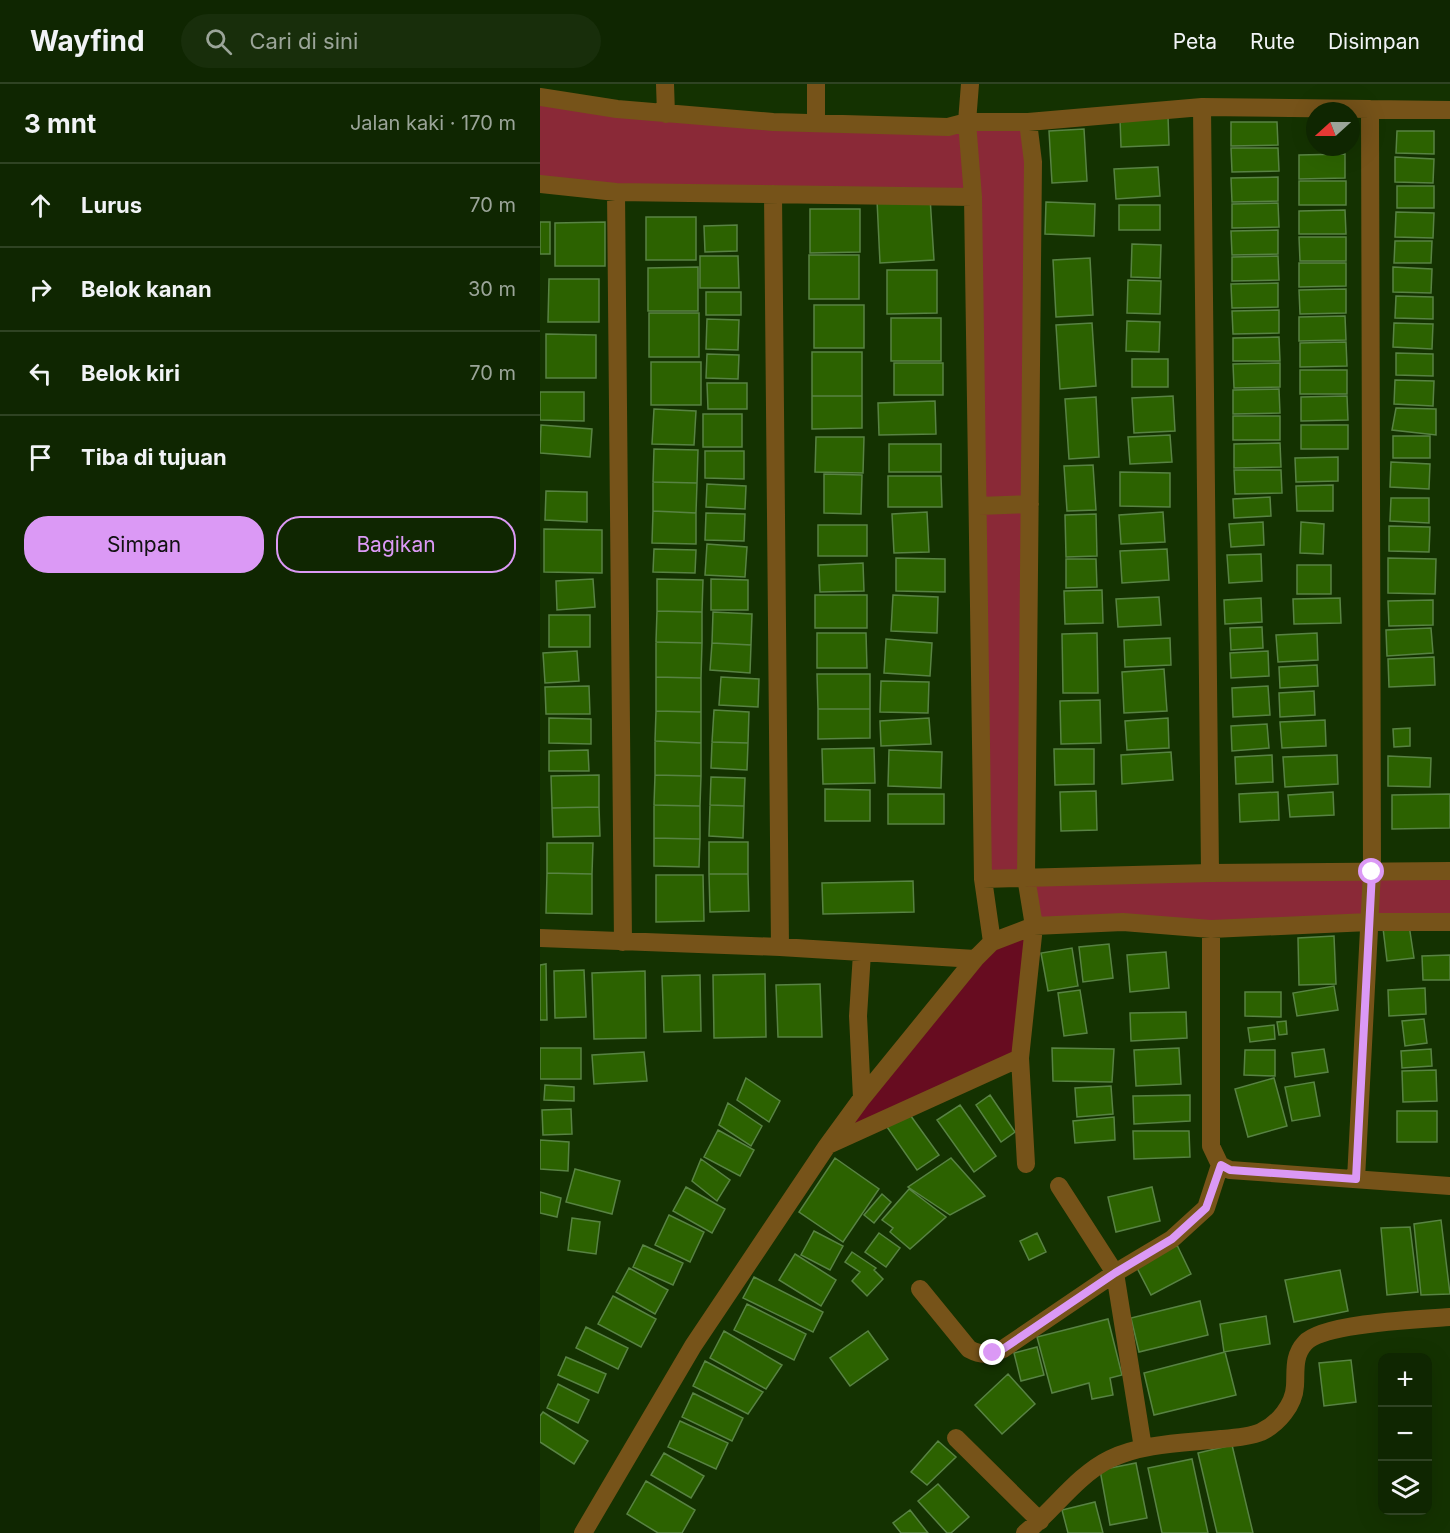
<!DOCTYPE html>
<html lang="id">
<meta charset="utf-8">
<style>
:root{--surface:#0f2601;--page:#182e0b;--text:#f1f3f6;--muted:#9ba599;--line:#2f4323;--accent:#db99f5}
body{margin:0;font-family:Inter,sans-serif;background:var(--page);color:var(--text)}
.controls{position:absolute;right:18px;bottom:18px;display:grid;overflow:hidden;border-radius:12px;box-shadow:0 6px 24px #0002}
.controls button{width:54px;height:54px;display:grid;place-items:center;padding:0;border:0;border-bottom:2px solid var(--line);background:var(--surface);color:var(--text);font:30px sans-serif}
.compass{position:absolute;left:766px;top:18px;width:54px;height:54px;border-radius:50%;background:var(--surface);box-shadow:0 6px 24px #0002;rotate:249deg}
.stop{position:absolute;width:18px;height:18px;margin:-14px;border:4px solid #db99f5;border-radius:50%;background:#fff}
.stop.end{background:#db99f5;border-color:#fff;box-shadow:0 2px 6px #0008}
.list{margin:0;padding:0;list-style:none}
h2{display:flex;justify-content:space-between;align-items:center;height:78px;margin:0;padding:0 24px;font-size:26px}
h2 small{font-size:20px;font-weight:400;color:var(--muted)}
.list li{display:grid;grid-template-columns:39px 1fr auto;gap:18px;align-items:center;box-sizing:border-box;height:84px;padding:0 24px;border-top:2px solid var(--line)}
.list b{display:block;font-size:22px;white-space:nowrap}
.list em{font-size:20px;font-style:normal;color:var(--muted)}
.actions{display:flex;gap:12px;padding:18px 24px}
.actions a{flex:1;padding:14px 0;border:2px solid var(--accent);border-radius:24px;text-align:center;font-size:21px;color:var(--accent)}
.actions .main{background:var(--accent);color:#111}
.icon{flex:none;width:33px;height:33px;fill:none;stroke:currentColor;stroke-width:2;stroke-linecap:round;stroke-linejoin:round}
.map{position:relative;flex:none;width:910px;height:1449px;overflow:hidden}
header{display:flex;align-items:center;gap:36px;box-sizing:border-box;height:84px;padding:0 30px;background:var(--surface);border-bottom:2px solid var(--line)}
header strong{font-size:28px}
nav{display:flex;gap:33px;margin-inline-start:auto;font-size:21px}
.search{width:420px;height:54px;background:var(--page);display:flex;align-items:center;gap:15px;box-sizing:border-box;padding:0 21px;border-radius:33px;color:var(--muted);font-size:22px}
main{display:flex}
aside{flex:1;background:var(--surface)}
.map>svg:first-child{display:block}
.green{fill:#670c20}
.forest{fill:#8a2937}
.building{fill:#2c6200;stroke:#588343;stroke-width:1.5}
.lines{fill:none;stroke-linecap:round;stroke-linejoin:round}
.minor{stroke:#765319;stroke-width:18}
.route{stroke:#db99f5;stroke-width:8}
</style>
<header>
<strong>Wayfind</strong>
<div class="search"><svg class="icon" aria-label="search" viewBox="0 0 24 24"><circle cx="10" cy="10" r="6"/><path d="M15 15l6 6"/></svg>Cari di sini</div>
<nav><a>Peta</a><a>Rute</a><a>Disimpan</a></nav>
</header>
<main>
<aside>
<h2>3 mnt<small>Jalan kaki · 170 m</small></h2>
<ul class="list">
<li><svg class="icon" aria-label="ahead" viewBox="0 0 24 24"><path d="M12 20V5M6 11l6-6 6 6"/></svg><div><b>Lurus</b></div><em>70 m</em></li>
<li><svg class="icon" aria-label="right" viewBox="0 0 24 24"><path d="M7 20v-9h11M14 6l5 5-5 5"/></svg><div><b>Belok kanan</b></div><em>30 m</em></li>
<li><svg class="icon" aria-label="left" viewBox="0 0 24 24"><path d="M17 20v-9H6M10 6l-5 5 5 5"/></svg><div><b>Belok kiri</b></div><em>70 m</em></li>
<li><svg class="icon" aria-label="arrive" viewBox="0 0 24 24"><path d="M6 21V4h12l-3 4 3 4H6"/></svg><div><b>Tiba di tujuan</b></div></li>
</ul>
<div class="actions"><a class="main">Simpan</a><a>Bagikan</a></div>
</aside>
<div class="map">
<svg width="910" height="1449" viewBox="0 0 910 1449">
<rect width="100%" height="100%" fill="#143201"/>
<!-- green -->
<path class="green" d="M494 842 480 974 287 1062 435 875Z"/>
<!-- forest -->
<path class="forest" d="M0 13 77 25 488 38 486 793 910 787V838L494 842 486 793 443 795 433 114 0 100Z"/>
<!-- building -->
<path class="building" d="M628 32 629 61 581 63 580 35Z
M691 38H737L738 61 691 62Z
M544 45 547 97 512 99 509 47Z
M857 47H894V70L856 69Z
M691 64H738L739 87 692 88Z
M805 70V94L759 95V71Z
M855 73 894 75 893 99 855 98Z
M618 83 620 112 576 115 574 85Z
M738 93V117L692 118 691 94Z
M759 97H806V121H759Z
M857 102H894V124H857Z
M390 113 394 176 340 179 337 116Z
M506 118 555 120 554 152 505 150Z
M738 119 739 143 692 144V120Z
M579 121H620V146H579Z
M270 125H320V168L270 169Z
M805 126 806 150H759V127Z
M856 128 894 129 893 154 855 153Z
M106 133H156V176H106Z
M0 138H10V170H0Z
M65 138V182H15V139Z
M197 141V167L165 168 164 142Z
M738 146V170L692 171 691 147Z
M759 153H806V177H760Z
M855 157H892L891 179H854Z
M592 160 621 161 620 194 591 193Z
M269 171H319V215H269Z
M160 172H198L199 204H160Z
M738 172 739 196 692 197V173Z
M550 174 553 231 516 233 513 176Z
M759 179H806V202L759 203Z
M158 183V227H108V184Z
M853 183 892 185 891 209 853 208Z
M347 186H397V229L347 230Z
M9 195H59V238H8Z
M588 196 621 197 620 230 587 229Z
M738 199V223L692 224 691 200Z
M806 205V229L760 230 759 206Z
M166 208H201V231H166Z
M856 212 893 213V235L855 234Z
M274 221H324V264H274Z
M739 226V249L693 250 692 227Z
M109 229H159V273H109Z
M805 232 806 256 759 257V233Z
M351 234H401V277H351Z
M167 235 199 236 198 266 166 265Z
M587 237 620 238 619 268 586 267Z
M552 239 556 302 520 305 516 241Z
M854 239 893 240 892 265 853 263Z
M6 250 56 251V294H6Z
M739 253 740 277H693V254Z
M806 258 807 282 760 283V259Z
M272 268H322V312H272Z
M856 269 893 270V292L856 291Z
M167 270 199 271 198 295 166 294Z
M592 275H628V303H592Z
M111 278H161V321H111Z
M354 279H403V311H354Z
M740 279V303L694 304 693 280Z
M760 286H807V310H760Z
M855 296 894 297 893 322 854 320Z
M167 299H207V325H168Z
M739 305 740 329 693 330V306Z
M0 308H44V337L0 336Z
M272 312H322V344L272 345Z
M633 312 635 347 594 349 592 314Z
M807 312 808 336 761 337V313Z
M556 313 559 373 529 375 525 315Z
M395 317 396 350 339 351 338 319Z
M856 324 896 325V351L852 346Z
M114 325 156 327 154 361 112 360Z
M163 330H202V363H163Z
M693 332H740V356H693Z
M1 341 52 345 50 373 0 369Z
M761 341H808V365H761Z
M630 351 632 378 590 380 588 353Z
M853 352H890V374H853Z
M276 353H324L323 389 275 388Z
M740 359 741 383 694 384V360Z
M349 360H401V388H349Z
M114 365 158 366 157 399 113 398Z
M165 367H204V395L165 394Z
M798 373V397L756 398 755 374Z
M851 378 890 380 889 405 850 403Z
M553 381 556 426 527 427 524 382Z
M694 386H741L742 409 695 410Z
M580 388 630 389V423L580 422Z
M284 390 322 391 321 430 284 429Z
M348 392H401L402 423H348Z
M113 398 157 399 156 429 113 427Z
M167 400 206 402 205 425 166 423Z
M793 401V427H757L756 402Z
M6 407 47 408V438L5 436Z
M730 413 731 432 694 434 693 415Z
M851 414H889V439L850 437Z
M113 427 156 429V460L112 459Z
M387 428 389 468 354 469 352 430Z
M623 428 625 458 581 460 579 431Z
M166 429 205 430 204 457 165 456Z
M556 430 557 472 526 473 525 431Z
M723 438 724 461 691 463 689 440Z
M761 438 784 440 783 470 760 469Z
M278 441H327V472H278Z
M849 442 890 443 889 468 849 467Z
M4 445 62 446V489L4 488Z
M167 460 207 463 205 493 165 491Z
M114 465 156 466 155 489 113 488Z
M627 465 629 496 582 499 580 467Z
M721 470 722 497 689 499 687 471Z
M356 474 405 475V508L356 507Z
M848 474 896 475 895 510 848 509Z
M526 475H556L557 503 526 504Z
M323 479 324 507 280 508 279 481Z
M757 481H791V510H757Z
M53 495 55 523 17 526 16 497Z
M117 495 163 496 162 528 117 527Z
M171 495 208 496V526H171Z
M562 506 563 539 525 540 524 507Z
M275 511H327V544H275Z
M353 511 398 513 397 549 351 547Z
M619 513 621 541 578 543 576 515Z
M721 514 722 538 685 540 684 516Z
M800 514 801 539 754 540 753 515Z
M893 516V541L849 542 848 517Z
M117 527 162 528V559L116 558Z
M173 528 212 530 211 561 172 559Z
M9 531H50V563H9Z
M722 543 723 564 691 566 690 544Z
M891 544 893 569 847 572 846 546Z
M277 549H326L327 584H277Z
M557 549 558 609H523L522 550Z
M777 549 778 576 738 578 736 551Z
M630 554 631 581 585 583 584 556Z
M346 555 392 559 390 592 344 589Z
M116 558 162 559 161 594 116 593Z
M172 559 211 561 210 589 170 586Z
M37 567 39 597 5 599 3 569Z
M728 567 729 592 691 594 690 569Z
M894 573 895 601 849 603 848 575Z
M777 581 778 602 740 604 739 583Z
M624 585 627 627 584 629 582 588Z
M277 590H330V625H278Z
M116 593 161 594V628L116 627Z
M181 593 219 595 218 623 179 621Z
M341 597 389 598 388 629 340 628Z
M49 602 50 630H6L5 603Z
M728 602 730 631 693 633 692 604Z
M774 607 775 631 740 633 739 609Z
M560 616 561 659 521 660 520 617Z
M278 625H330V654L278 655Z
M174 626 209 628 208 659 172 658Z
M116 627 161 628V659L115 657Z
M9 634 51 635V660L9 659Z
M389 634 391 660 341 662 340 637Z
M628 634 629 664 587 666 585 637Z
M785 636 786 662 742 664 740 638Z
M727 640 729 664 692 667 691 642Z
M870 644V662L854 663 853 645Z
M115 657 161 659V692L115 691Z
M172 658 208 659 207 686 171 684Z
M334 664 335 699 283 700 282 665Z
M514 665H554V700L515 701Z
M48 666 49 687H9V667Z
M349 666 402 668 401 704 348 702Z
M631 668 633 696 582 700 581 671Z
M732 671 733 698 696 700 695 673Z
M797 671 798 700 745 703 743 673Z
M848 672 891 674 890 703 848 702Z
M59 691V723L12 724 11 692Z
M115 691 161 692 160 722 114 721Z
M171 693 205 694 204 722 170 721Z
M285 705 330 706V737H285Z
M556 707 557 746 521 747 520 708Z
M738 708 739 736 700 738 699 710Z
M793 708 794 731 750 733 748 711Z
M348 710H404V740H348Z
M910 710V744L852 745V711Z
M114 721 160 722V755L114 754Z
M170 721 204 722 203 754 169 752Z
M59 723 60 752 13 753 12 724Z
M114 754 160 755 159 783 114 782Z
M169 758H208V790H169Z
M7 759H53L52 790 7 789Z
M7 789 52 790V830L6 829Z
M169 790H208L209 827 170 828Z
M116 791H163L164 837 116 838Z
M373 797 374 828 283 830 282 799Z
M869 841 874 874 847 877 843 844Z
M794 852 796 900 759 901 758 854Z
M569 860 573 894 543 898 539 863Z
M532 864 538 902 508 907 501 869Z
M626 868 629 904 590 908 587 871Z
M910 871V896H883L882 872Z
M6 880 7 936H0V881Z
M44 886 46 933 15 934 14 887Z
M105 887 106 954 54 955 52 889Z
M225 890 226 953 174 954 173 891Z
M160 891 161 947 124 948 122 892Z
M280 900 282 953H238L236 901Z
M794 902 798 926 757 932 753 909Z
M885 904 886 930 849 932 848 906Z
M540 906 547 949 524 952 518 909Z
M705 908H741V933L705 932Z
M646 928 647 954 591 957 590 929Z
M884 935 887 959 865 962 862 937Z
M746 937 747 950 739 951 737 938Z
M734 941 735 955 710 958 708 944Z
M0 964H41V995H0Z
M512 964 574 965 572 998 513 997Z
M639 964 641 1000 596 1002 594 966Z
M784 965 788 988 755 993 752 969Z
M891 965 892 982 862 984 861 967Z
M705 966H735V992L704 991Z
M104 968 107 997 54 1000 52 971Z
M896 986 897 1017 863 1018 862 987Z
M206 994 240 1017 229 1038 197 1016Z
M734 994 747 1042 708 1053 695 1005Z
M774 998 780 1032 752 1037 745 1003Z
M5 1001 34 1003V1017L4 1016Z
M571 1002 573 1030 537 1033 535 1004Z
M450 1011 475 1048 461 1058 436 1021Z
M650 1011V1037L594 1040 593 1012Z
M188 1019 222 1042 211 1062 179 1041Z
M420 1021 456 1072 434 1088 397 1036Z
M31 1025 32 1050 3 1051 2 1026Z
M857 1027H897V1058H857Z
M368 1028 399 1071 377 1086 347 1043Z
M574 1033 575 1056 535 1059 533 1037Z
M178 1046 214 1066 200 1092 164 1073Z
M593 1047H649L650 1073 594 1075Z
M0 1056 29 1058 28 1087 0 1085Z
M295 1074 339 1105 303 1158 259 1128Z
M411 1074 445 1112 410 1131 368 1103Z
M161 1075 190 1096 177 1117 152 1097Z
M35 1085 80 1097 72 1130 26 1118Z
M146 1103 185 1125 172 1149 133 1127Z
M612 1103 620 1137 576 1148 568 1113Z
M369 1105 406 1133 370 1165 350 1148 353 1144 342 1136Z
M0 1108 21 1114 17 1133 0 1129Z
M342 1110 351 1118 334 1139 324 1131Z
M129 1131 164 1148 150 1178 115 1161Z
M32 1134 60 1138 56 1170 28 1166Z
M901 1136 910 1210 881 1211 874 1140Z
M870 1143 878 1208 847 1211 841 1144Z
M274 1147 303 1162 290 1186 261 1171Z
M339 1149 360 1164 346 1183 325 1168Z
M497 1149 506 1168 489 1176 480 1157Z
M103 1161 143 1179 133 1201 93 1183Z
M637 1161 651 1190 611 1211 596 1182Z
M312 1168 336 1184 334 1186 343 1195 327 1212 312 1197 320 1188 305 1178Z
M255 1170 296 1196 281 1222 239 1196Z
M89 1184 128 1206 115 1230 76 1208Z
M800 1186 808 1227 754 1238 745 1196Z
M214 1193 283 1228 273 1248 203 1214Z
M73 1212 116 1235 101 1263 58 1240Z
M660 1217 668 1251 599 1268 591 1234Z
M207 1220 266 1250 254 1276 194 1246Z
M726 1232 730 1260 684 1268 680 1240Z
M568 1235 582 1291 570 1294 573 1311 552 1315 549 1299 512 1309 497 1253Z
M46 1243 88 1264 78 1285 36 1264Z
M184 1247 242 1281 226 1305 170 1274Z
M328 1247 348 1275 310 1302 290 1274Z
M497 1263 504 1291 481 1297 474 1269Z
M685 1268 696 1311 614 1331 604 1289Z
M26 1273 66 1290 58 1309 18 1291Z
M811 1276 816 1318 784 1322 779 1279Z
M165 1277 223 1308 208 1330 153 1302Z
M468 1290 495 1320 462 1350 435 1321Z
M18 1300 49 1316 38 1339 7 1324Z
M153 1309 203 1334 192 1357 142 1333Z
M3 1328 48 1357 34 1380 0 1358V1332Z
M140 1337 188 1359 176 1385 128 1363Z
M398 1357 416 1373 387 1401 371 1388Z
M692 1361 713 1449H677L658 1369Z
M124 1369 164 1392 151 1414 111 1391Z
M652 1375 668 1449H622L608 1384Z
M596 1379 607 1434 570 1441 560 1386Z
M106 1397 155 1426 142 1449H118L87 1430Z
M398 1400 429 1433 411 1449H407L378 1417Z
M555 1418 563 1449H528L522 1426Z
M370 1426 388 1449H361L353 1439Z"/>
<g class="lines">
<!-- minor -->
<path class="minor" d="M125 0 126 30
M276 0V38
M430 0 427 38 433 113 443 795 452 858
M0 13 77 25 233 38 408 43 427 38H488L662 23 910 26
M662 23 670 789
M0 100 76 108 433 113
M76 108 83 858
M233 110 240 863
M439 422 490 420
M443 795 670 789 910 787
M671 845V1062L680 1081 690 1086 910 1102
M0 854 240 863 435 875
M322 1014 318 932 322 869
M288 1061 480 974
M486 1080 480 974 494 842 486 793 493 78 488 38
M816 1095 832 788 830 25
M519 1102 575 1189 603 1364
M380 1205 429 1265C442 1272 450 1271 463 1265L575 1189 632 1155 666 1124 680 1081
M416 1354 500 1437
M43 1449 153 1262 287 1062 322 1014 435 875 452 858 494 842 583 838 671 845 829 838H910
M485 1449C513 1427 537 1391 570 1375 603 1359 645 1359 681 1355 694 1354 709 1353 721 1348 738 1340 754 1321 755 1302 756 1287 753 1272 765 1259 782 1239 881 1235 910 1233"/>
</g>
<g class="lines">
<!-- route -->
<path class="route" d="M453 1269 463 1265 575 1189 632 1155 666 1124 681 1081 690 1086 816 1095 832 788"/>
</g>
</svg>
<div class="controls">
<button>+</button>
<button>−</button>
<button><svg class="icon" aria-label="layers" viewBox="0 0 24 24"><path d="M12 4l9 5-9 5-9-5zM3 14l9 5 9-5"/></svg></button>
</div>
<svg class="compass" viewBox="-18 -18 36 36"><path d="M0-13l5 13h-10z" fill="#e53935"/><path d="M0 13l5-13h-10z" fill="#9ba599"/></svg>
<div class="stop" style="left:832px;top:788px"></div>
<div class="stop end" style="left:453px;top:1269px"></div>
</div>
</main>
